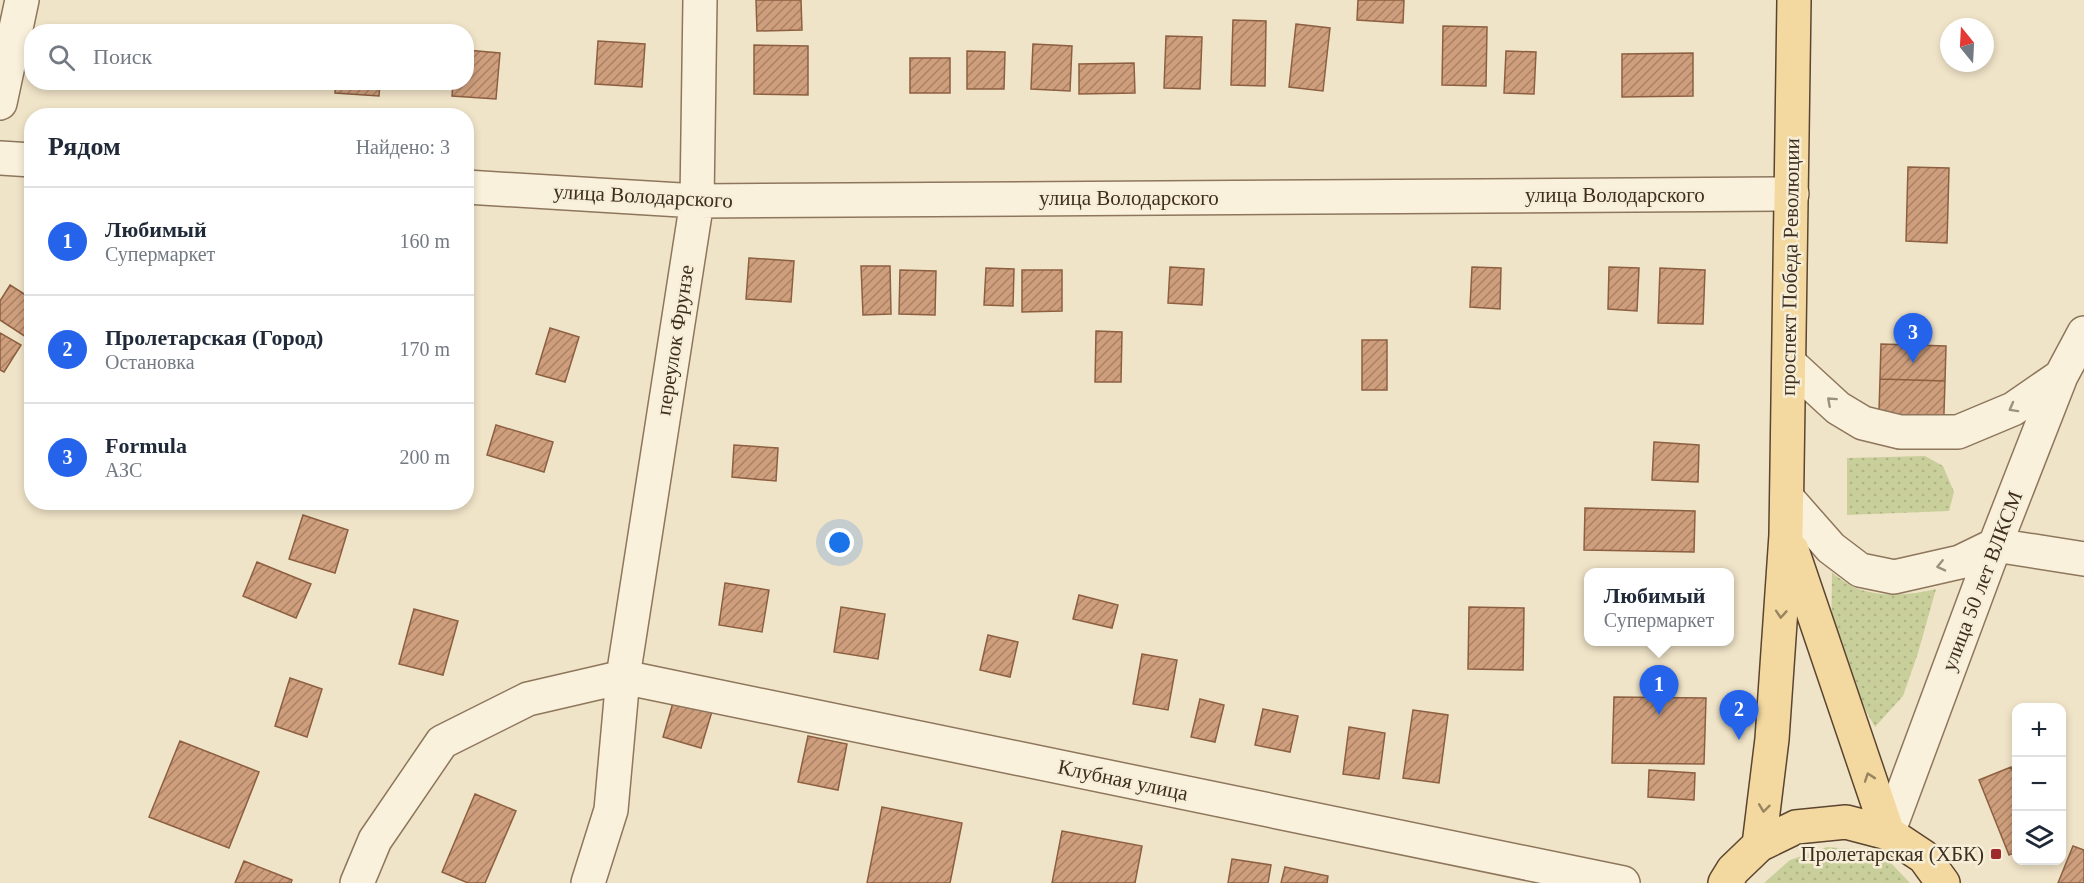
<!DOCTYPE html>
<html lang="ru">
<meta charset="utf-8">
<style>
:root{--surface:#fff;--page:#f2f2f3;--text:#1f2937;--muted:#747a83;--line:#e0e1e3;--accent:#2563eb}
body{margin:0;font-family:Georgia,serif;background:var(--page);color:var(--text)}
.controls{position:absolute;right:18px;bottom:18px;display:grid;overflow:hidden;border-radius:12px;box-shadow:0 3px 9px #0003}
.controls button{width:54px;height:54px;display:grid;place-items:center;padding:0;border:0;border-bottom:2px solid var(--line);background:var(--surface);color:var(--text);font:30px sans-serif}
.compass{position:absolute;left:1940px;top:18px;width:54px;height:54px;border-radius:50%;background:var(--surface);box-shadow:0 3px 9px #0003;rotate:342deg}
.you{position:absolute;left:840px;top:543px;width:21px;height:21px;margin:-15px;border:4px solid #fff;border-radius:50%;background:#1a73e8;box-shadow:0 0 0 9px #1a73e833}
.badge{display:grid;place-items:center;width:39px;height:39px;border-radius:50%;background:var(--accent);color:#fff;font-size:20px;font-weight:700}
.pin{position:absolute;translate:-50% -50px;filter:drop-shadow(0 2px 3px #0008)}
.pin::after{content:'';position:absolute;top:32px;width:21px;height:18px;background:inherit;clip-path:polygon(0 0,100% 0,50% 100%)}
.popup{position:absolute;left:1584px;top:568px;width:150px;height:78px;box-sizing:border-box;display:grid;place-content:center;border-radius:12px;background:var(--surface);filter:drop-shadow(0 2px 4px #0005);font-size:20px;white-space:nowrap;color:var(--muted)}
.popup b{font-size:22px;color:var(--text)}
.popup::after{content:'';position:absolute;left:50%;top:100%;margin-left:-12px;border:12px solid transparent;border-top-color:var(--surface)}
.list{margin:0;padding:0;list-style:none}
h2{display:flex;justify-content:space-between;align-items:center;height:78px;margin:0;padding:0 24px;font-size:26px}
h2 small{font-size:20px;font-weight:400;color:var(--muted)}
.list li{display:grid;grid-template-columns:39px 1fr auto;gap:18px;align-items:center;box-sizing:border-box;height:108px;padding:0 24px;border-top:2px solid var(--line)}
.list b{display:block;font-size:22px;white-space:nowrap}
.list p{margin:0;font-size:20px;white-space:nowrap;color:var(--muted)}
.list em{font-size:20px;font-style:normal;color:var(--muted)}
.icon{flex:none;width:33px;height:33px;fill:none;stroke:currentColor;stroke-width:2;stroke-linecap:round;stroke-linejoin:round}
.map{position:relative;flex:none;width:2084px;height:883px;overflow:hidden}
.search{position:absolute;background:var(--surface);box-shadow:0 3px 9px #0003;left:24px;top:24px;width:450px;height:66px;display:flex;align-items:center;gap:15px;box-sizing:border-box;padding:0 21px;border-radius:24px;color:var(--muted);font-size:22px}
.panel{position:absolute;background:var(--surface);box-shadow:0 3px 9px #0003;left:24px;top:108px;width:450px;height:402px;border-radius:24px}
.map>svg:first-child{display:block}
.grass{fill:url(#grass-dots)}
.building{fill:url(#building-hatch);stroke:#8d5f41;stroke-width:1.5}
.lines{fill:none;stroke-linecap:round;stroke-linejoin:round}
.minor-casing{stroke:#8d765c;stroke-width:36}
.major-casing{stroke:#5b4430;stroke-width:36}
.minor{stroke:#faf1dc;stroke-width:33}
.major{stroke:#f3d9a0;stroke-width:33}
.oneway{stroke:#9c907e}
.oneway2{stroke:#988460}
.poi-dot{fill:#9e2a2b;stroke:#f7eed8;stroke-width:2}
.labels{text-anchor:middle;stroke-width:5;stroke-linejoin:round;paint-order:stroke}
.street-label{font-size:21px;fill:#3d2e20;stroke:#f7eed8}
.poi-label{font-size:21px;fill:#3d2e20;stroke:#f7eed8;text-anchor:end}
</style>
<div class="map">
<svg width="2084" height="883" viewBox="0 0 2084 883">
<defs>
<pattern id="grass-dots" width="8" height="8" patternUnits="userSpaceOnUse" patternTransform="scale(1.5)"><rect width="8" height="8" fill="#c9cf9b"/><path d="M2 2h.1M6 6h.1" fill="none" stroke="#aeb285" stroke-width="1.8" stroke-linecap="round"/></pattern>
<pattern id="building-hatch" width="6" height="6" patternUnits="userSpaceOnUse" patternTransform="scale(1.5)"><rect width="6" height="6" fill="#cf9f7d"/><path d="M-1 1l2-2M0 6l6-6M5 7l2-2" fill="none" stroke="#a98266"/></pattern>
</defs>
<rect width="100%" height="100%" fill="#f0e4c8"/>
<!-- grass -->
<path class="grass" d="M1925 456 1943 466 1954 492 1949 511 1847 515V458Z
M1832 573C1840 578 1848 585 1856 588 1882 598 1911 595 1936 589L1918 653 1903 696 1875 727C1856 693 1836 655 1832 615 1831 601 1832 587 1832 573Z
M1827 847 1864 850 1890 862 1910 883H1764L1790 860Z"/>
<!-- building -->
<path class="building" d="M756 0H801L802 30 757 31Z
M1358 0H1404L1403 23 1357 20Z
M1233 20 1266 21 1265 86 1231 85Z
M1296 24 1330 28 1323 91 1289 87Z
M113 25 152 29V32H112Z
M1443 26 1487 27 1486 86 1442 85Z
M1166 36 1202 37 1200 89 1164 88Z
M598 41 645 44 642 87 595 84Z
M1033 44 1072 46 1070 91 1031 89Z
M754 45 808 46V95L754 94Z
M466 50 500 53 496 99 452 96 453 82H466Z
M967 51 1005 52 1004 89H967Z
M1506 51 1536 52 1534 94 1504 93Z
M1693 53V96L1622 97V54Z
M910 58H950V93H910Z
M1134 63 1135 93 1079 94V64Z
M336 82H380L379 96 335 93Z
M1908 167 1949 168 1947 243 1906 241Z
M749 258 794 261 791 302 746 299Z
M861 266H890L891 314 863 315Z
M1170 267 1204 269 1202 305 1168 303Z
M1472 267 1501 268 1500 309 1470 307Z
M1609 267 1639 268 1637 311 1608 309Z
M986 268 1014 269 1013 306 984 305Z
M1660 268 1705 270 1703 324 1658 323Z
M900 270 936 271 935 315 899 314Z
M1022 270H1062V311L1022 312Z
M10 285 32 299V330L26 337 0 320V301Z
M550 328 579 337 565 382 536 374Z
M1096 331 1122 332 1121 382H1095Z
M0 333 21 345 4 372 0 370Z
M1362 340H1387V390H1362Z
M1881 344 1946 346 1945 381 1880 379Z
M1880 379 1945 381 1943 444 1878 442Z
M496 425 553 442 544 472 487 455Z
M1654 442 1699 445 1698 482 1652 480Z
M734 445 778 448 776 481 732 477Z
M1585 508 1695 511 1694 552 1584 550Z
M303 515 348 530 335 573 289 559Z
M257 562 311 584 296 618 243 596Z
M725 583 769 590 762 632 719 625Z
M1079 595 1118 605 1112 628 1073 619Z
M841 607 885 614 878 659 834 652Z
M1469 607 1524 608 1523 670 1468 669Z
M414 609 458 621 443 675 399 664Z
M988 635 1018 642 1010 677 980 670Z
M1142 654 1177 660 1168 710 1133 704Z
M290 678 322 689 307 737 275 726Z
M675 696 713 708 701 748 663 737Z
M1614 697 1706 698 1704 764 1612 763Z
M1200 699 1224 705 1215 742 1191 737Z
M1263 709 1298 716 1290 752 1255 745Z
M1413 710 1448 715 1439 783 1403 778Z
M1349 727 1385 733 1379 779 1343 774Z
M808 736 847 744 838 790 798 782Z
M180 741 259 772 229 848 149 817Z
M2011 767 2016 780V852L2009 855 1979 780Z
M1649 770 1695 773 1694 800 1648 797Z
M475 794 516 811 485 883H468L442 872Z
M882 807 962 823 950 883H867Z
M1062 831 1142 846 1135 883H1052Z
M2073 846 2084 850V883H2058Z
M1232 859 1271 865 1268 883H1228Z
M244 861 292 880 291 883H235Z
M1285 867 1328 876 1327 883H1281Z"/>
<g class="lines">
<!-- minor casing -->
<g class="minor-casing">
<path id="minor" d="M0 103 22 0
M0 158 32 160
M466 187 697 201 1792 194
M1789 363 1838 408 1863 423 1900 432H1958L2013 409 2061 376
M1787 498 1831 548 1860 570 1894 577 1960 562 1995 545 2084 559
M1888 833 1995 545 2061 376 2084 333
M357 883 375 840 442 742 528 699 623 677 1623 883
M588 883 611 810 623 677 697 201 700 0"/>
</g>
<!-- major casing -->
<g class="major-casing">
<path id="major" d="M1792 550 1888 833
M1759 845 1772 739 1786 535 1794 0
M1725 883 1733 870 1759 845 1796 827 1846 822 1888 833 1924 857 1943 883"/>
</g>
<!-- minor -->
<use href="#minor" class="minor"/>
<!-- major -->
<use href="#major" class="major"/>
</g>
<!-- one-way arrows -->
<defs><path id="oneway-chevron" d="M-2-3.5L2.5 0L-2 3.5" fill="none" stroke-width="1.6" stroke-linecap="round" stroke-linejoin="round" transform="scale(1.5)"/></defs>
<g class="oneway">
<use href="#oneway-chevron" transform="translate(1831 401) rotate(-138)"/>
<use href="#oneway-chevron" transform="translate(2013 408) rotate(151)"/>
<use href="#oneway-chevron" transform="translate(1941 566) rotate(167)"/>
</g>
<g class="oneway2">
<use href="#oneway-chevron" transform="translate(1781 614) rotate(94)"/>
<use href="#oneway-chevron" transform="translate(1869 777) rotate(-109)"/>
<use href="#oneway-chevron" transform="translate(1764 808) rotate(97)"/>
</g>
<!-- markers -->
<rect class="poi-dot" x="1990" y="848" width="12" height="12" rx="3"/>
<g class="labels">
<!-- street labels -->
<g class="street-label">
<text x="1615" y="202">улица Володарского</text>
<text transform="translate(643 196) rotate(3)" y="7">улица Володарского</text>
<text x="1129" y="205">улица Володарского</text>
<text transform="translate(1790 267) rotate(-89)" y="7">проспект Победа Революции</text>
<text transform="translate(675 340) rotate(-81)" y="7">переулок Фрунзе</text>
<text transform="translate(1982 581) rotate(-69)" y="7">улица 50 лет ВЛКСМ</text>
<text transform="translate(1123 780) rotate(12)" y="7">Клубная улица</text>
</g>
<!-- poi labels -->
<g class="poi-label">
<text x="1984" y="861">Пролетарская (ХБК)</text>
</g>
</g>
</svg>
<div class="controls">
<button>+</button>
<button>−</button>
<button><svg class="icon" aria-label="layers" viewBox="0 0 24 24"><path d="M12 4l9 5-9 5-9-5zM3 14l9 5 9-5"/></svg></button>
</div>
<svg class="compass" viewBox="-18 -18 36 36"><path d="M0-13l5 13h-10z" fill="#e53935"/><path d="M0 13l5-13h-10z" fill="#747a83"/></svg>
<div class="you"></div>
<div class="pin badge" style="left:1659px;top:715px">1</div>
<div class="popup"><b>Любимый</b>Супермаркет</div>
<div class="pin badge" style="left:1739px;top:740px">2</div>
<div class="pin badge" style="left:1913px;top:363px">3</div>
<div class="search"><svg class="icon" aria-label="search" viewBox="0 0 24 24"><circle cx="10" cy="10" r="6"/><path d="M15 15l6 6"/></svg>Поиск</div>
<section class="panel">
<h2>Рядом<small>Найдено: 3</small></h2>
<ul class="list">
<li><span class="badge">1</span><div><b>Любимый</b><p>Супермаркет</p></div><em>160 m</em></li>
<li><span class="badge">2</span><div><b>Пролетарская (Город)</b><p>Остановка</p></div><em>170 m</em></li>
<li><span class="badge">3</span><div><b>Formula</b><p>АЗС</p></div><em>200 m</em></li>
</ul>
</section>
</div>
